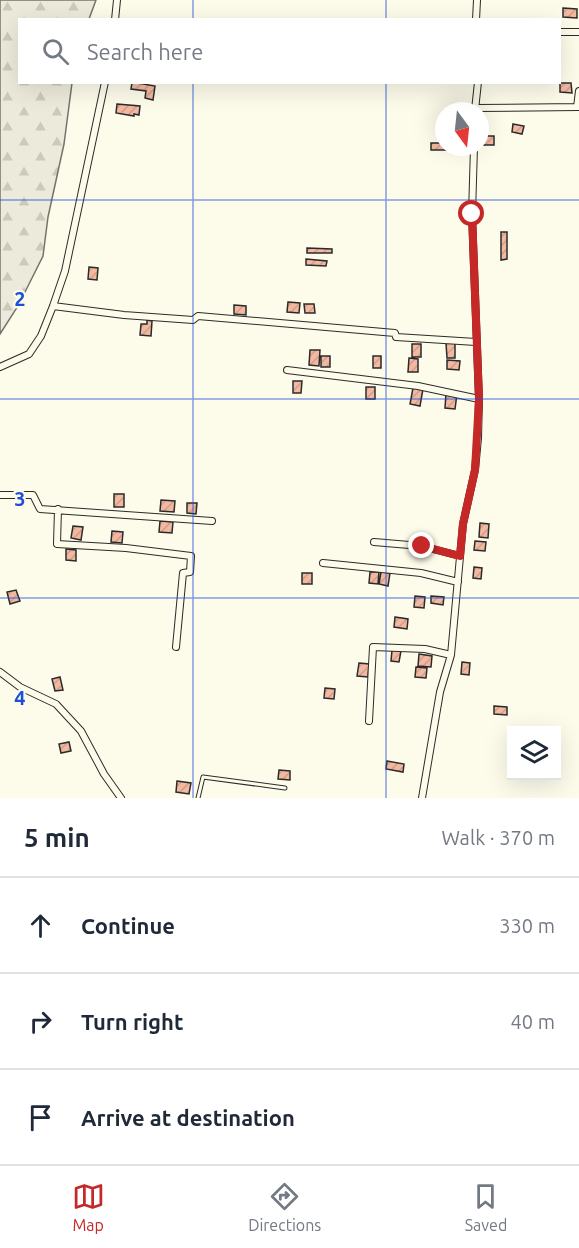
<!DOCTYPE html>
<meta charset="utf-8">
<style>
:root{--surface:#fff;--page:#f2f2f3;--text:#1f2937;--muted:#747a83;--line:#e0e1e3;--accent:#c62828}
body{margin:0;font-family:Ubuntu,sans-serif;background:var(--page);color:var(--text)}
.controls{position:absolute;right:18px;bottom:18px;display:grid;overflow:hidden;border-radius:0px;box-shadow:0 6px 24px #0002}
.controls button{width:54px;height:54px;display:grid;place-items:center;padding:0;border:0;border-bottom:2px solid var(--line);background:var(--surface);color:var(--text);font:30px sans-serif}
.compass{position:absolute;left:435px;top:102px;width:54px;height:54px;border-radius:50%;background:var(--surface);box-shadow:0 6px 24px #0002;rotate:165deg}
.stop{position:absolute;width:18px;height:18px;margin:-14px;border:4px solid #c62828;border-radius:50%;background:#fff}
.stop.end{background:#c62828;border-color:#fff;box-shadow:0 2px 6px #0008}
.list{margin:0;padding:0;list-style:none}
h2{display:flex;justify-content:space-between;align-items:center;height:78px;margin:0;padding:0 24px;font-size:26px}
h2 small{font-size:20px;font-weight:400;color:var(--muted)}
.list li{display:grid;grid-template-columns:39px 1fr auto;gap:18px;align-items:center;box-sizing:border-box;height:96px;padding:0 24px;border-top:2px solid var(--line)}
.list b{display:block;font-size:22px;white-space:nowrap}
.list em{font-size:20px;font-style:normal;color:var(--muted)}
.icon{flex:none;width:33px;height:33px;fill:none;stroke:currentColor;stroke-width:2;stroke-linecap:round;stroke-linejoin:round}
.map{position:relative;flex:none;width:579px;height:798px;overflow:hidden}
.search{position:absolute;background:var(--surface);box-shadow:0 6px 24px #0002;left:18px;right:18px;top:18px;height:66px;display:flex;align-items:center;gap:15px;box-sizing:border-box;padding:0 21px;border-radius:0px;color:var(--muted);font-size:22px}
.sheet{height:366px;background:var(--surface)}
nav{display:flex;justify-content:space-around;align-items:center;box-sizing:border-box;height:84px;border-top:2px solid var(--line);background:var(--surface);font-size:16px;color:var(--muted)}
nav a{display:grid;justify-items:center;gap:3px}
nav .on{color:var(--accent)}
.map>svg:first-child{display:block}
.forest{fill:url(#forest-firs);stroke:#74746e;stroke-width:1.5}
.building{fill:url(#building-hatch);stroke:#2b2b2b;stroke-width:1.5}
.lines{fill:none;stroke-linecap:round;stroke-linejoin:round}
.lane-casing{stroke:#2b2b2b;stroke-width:5}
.street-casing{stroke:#2b2b2b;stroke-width:8}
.lane{stroke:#fdfbea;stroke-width:3}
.street{stroke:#fdfbea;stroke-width:6}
.route{stroke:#c62828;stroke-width:8}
.grid{fill:none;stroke:#1d4ed8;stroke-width:1.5;stroke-opacity:0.55}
.grid-label{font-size:20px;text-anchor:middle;font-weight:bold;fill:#1d4ed8;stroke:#fdfbea;stroke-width:4.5;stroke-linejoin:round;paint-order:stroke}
</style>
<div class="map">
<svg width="579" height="798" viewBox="0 0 579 798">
<defs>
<pattern id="forest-firs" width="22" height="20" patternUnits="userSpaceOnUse" patternTransform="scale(1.5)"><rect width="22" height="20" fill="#ecebdb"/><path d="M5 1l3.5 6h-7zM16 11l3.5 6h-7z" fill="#cbcabc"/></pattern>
<pattern id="building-hatch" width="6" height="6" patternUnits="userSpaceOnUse" patternTransform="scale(1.5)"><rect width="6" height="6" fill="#f2b8a0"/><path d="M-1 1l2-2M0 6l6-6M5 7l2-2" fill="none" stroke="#d09e8a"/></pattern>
</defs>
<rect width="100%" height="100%" fill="#fdfbea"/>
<!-- forest -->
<path class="forest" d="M0 0H96L89 19 20 20V82L72 83 64 144 48 217 43 256 18 306 0 334Z"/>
<!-- building -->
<path class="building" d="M563 8 577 9V18L563 17Z
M132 82 155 86 153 100 145 98 146 91 131 89Z
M560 83H571L572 93 560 92Z
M117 104 140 106 139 115 134 114V116L116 113Z
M513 124 524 126 522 134 512 132Z
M481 136H494V145H480Z
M431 143H444V147H450V150H431Z
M501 232H507V259L501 260Z
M307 248 332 249V253H307Z
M306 259 327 261 326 266 306 265Z
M89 267 98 268 97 280 88 279Z
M288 302 300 303 299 313 287 312Z
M304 304H314L315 313H305Z
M234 305 246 306V315L234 314Z
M147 320 152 321 151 336 140 335 141 324H147Z
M446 343H455V358H447Z
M412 344H421V357H412Z
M310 350H320L319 366 309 365Z
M321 356H330V367H321Z
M373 356H381V368H373Z
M409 358 418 359V372H408Z
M447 360 460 361 459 370 447 369Z
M293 381H302L301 393H293Z
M366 387H375V399H366Z
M413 388 423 389 420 406 410 404Z
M446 393 457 394 455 409 445 408Z
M114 494H124V507H114Z
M161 500 175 501 174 512 160 511Z
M187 503H197L196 514 187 513Z
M160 521 173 522 172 533 159 532Z
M480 523 489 524 488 538 479 537Z
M73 526 83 527 81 540 71 538Z
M112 531 123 532 122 543 111 542Z
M475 541 486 542 485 551 474 550Z
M66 549 76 550V561L66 560Z
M474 567 482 568 481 579 473 578Z
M370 572H379L378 584 369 583Z
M381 572 390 573 388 586 379 584Z
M302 573H312V584H302Z
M16 590 20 601 10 604 7 592Z
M415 596 425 597 424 608 414 607Z
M431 596 444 597 443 605 431 603Z
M395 617 408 619 407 629 394 627Z
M392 650 401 651 399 662 391 661Z
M419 654 432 656 431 667 418 666Z
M462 662 470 663 469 675 461 674Z
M359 663 369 664 368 677 357 676Z
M416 667 427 668 426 678 415 677Z
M60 677 63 690 55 691 52 679Z
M325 688 335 689 334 699 324 698Z
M494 706 507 707V715L494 714Z
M69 742 71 751 61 753 59 744Z
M387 761 404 764 403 772 386 769Z
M279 770 290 771V780L278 779Z
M177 781 191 783 189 794 176 792Z"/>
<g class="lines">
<!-- lane casing -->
<g class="lane-casing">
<path id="lane" d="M198 798 203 777 285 788"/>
</g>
<!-- street casing -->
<g class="street-casing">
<path id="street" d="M115 20 117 0
M476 20 477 0
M560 32H579
M577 107 579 91
M476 108 579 107
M475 110 478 82
M53 306 124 315 193 320 198 316 395 333 396 337 476 342
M0 367 29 354 41 336 53 306 65 271 105 82
M287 370 418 386 479 399
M0 495H33L40 509 212 521
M58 509 57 544 126 548 191 556 190 572 183 573 176 647
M374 542 421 546 460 556
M323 563 421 573 458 582
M0 672 20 687 56 704 81 731 104 774 121 798
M369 721 373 647 425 649 451 655
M422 798 440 692 451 655 463 524 475 470 478 438 479 399 472 214 474 147"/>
</g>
<!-- lane -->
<use href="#lane" class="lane"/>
<!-- street -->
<use href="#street" class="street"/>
</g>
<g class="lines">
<!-- route -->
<path class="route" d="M422 546 460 556 463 524 475 470 479 399 472 214"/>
</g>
<!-- grid -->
<path class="grid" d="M193 0V20M386 0V20M193 82V798M386 82V798M0 200H579M0 399H579M0 598H579"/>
<g class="grid-label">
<text x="20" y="306">2</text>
<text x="20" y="506">3</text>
<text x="20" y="705">4</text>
</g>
</svg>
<div class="controls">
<button><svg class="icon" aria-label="layers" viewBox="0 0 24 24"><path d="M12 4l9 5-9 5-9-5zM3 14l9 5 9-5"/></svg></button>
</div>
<svg class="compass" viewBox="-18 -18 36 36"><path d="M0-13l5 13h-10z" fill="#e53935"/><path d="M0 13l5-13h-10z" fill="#747a83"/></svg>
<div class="stop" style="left:472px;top:214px"></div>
<div class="stop end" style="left:422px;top:546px"></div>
<div class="search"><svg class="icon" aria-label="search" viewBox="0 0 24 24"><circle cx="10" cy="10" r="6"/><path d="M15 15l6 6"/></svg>Search here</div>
</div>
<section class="sheet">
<h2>5 min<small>Walk · 370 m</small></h2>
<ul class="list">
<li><svg class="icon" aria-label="ahead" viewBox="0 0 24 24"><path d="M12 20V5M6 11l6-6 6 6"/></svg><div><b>Continue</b></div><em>330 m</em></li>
<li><svg class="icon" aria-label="right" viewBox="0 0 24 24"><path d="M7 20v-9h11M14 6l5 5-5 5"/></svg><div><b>Turn right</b></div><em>40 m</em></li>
<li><svg class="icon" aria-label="arrive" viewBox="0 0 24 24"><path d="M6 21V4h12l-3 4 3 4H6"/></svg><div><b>Arrive at destination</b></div></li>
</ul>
</section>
<nav>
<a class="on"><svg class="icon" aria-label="map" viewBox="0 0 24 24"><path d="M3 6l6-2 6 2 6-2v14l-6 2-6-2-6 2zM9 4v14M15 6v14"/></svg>Map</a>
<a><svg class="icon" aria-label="directions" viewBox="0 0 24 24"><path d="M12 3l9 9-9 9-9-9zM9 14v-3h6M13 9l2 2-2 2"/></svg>Directions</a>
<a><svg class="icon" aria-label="saved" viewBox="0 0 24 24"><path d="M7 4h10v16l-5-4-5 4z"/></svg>Saved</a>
</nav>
